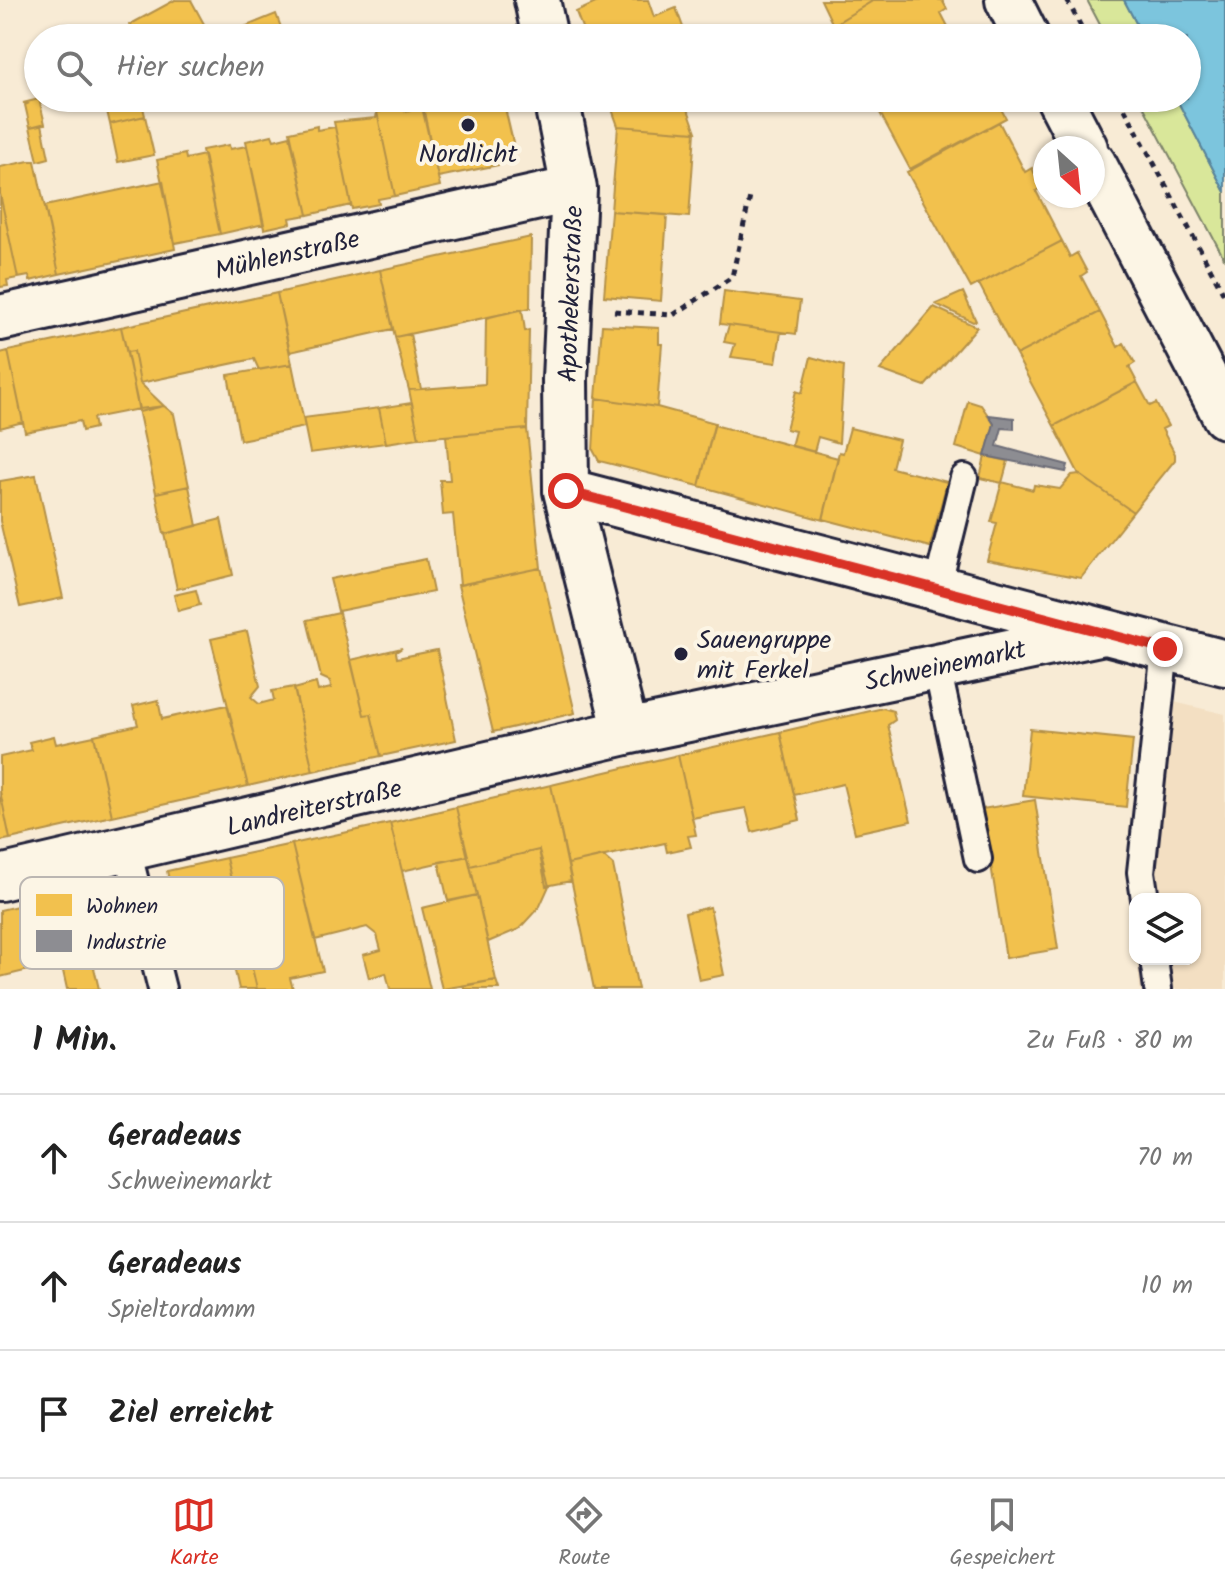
<!DOCTYPE html>
<html lang="de">
<meta charset="utf-8">
<style>
:root{--surface:#fff;--page:#f6f6f6;--text:#222;--muted:#767676;--line:#e0e0e0;--accent:#d93025}
body{margin:0;font-family:Kalam,sans-serif;background:var(--page);color:var(--text)}
.controls{position:absolute;right:24px;bottom:24px;display:grid;overflow:hidden;border-radius:16px;box-shadow:0 2px 6px #0004}
.controls button{width:72px;height:72px;display:grid;place-items:center;padding:0;border:0;border-bottom:2px solid var(--line);background:var(--surface);color:var(--text);font:40px sans-serif}
.compass{position:absolute;left:1033px;top:136px;width:72px;height:72px;border-radius:50%;background:var(--surface);box-shadow:0 2px 6px #0004;rotate:153deg}
.stop{position:absolute;width:24px;height:24px;margin:-18px;border:6px solid #d93025;border-radius:50%;background:#fff}
.stop.end{background:#d93025;border-color:#fff;box-shadow:0 2px 8px #0008}
.list{margin:0;padding:0;list-style:none}
h2{display:flex;justify-content:space-between;align-items:center;height:104px;margin:0;padding:0 32px;font-size:34px}
h2 small{font-size:26px;font-weight:400;color:var(--muted)}
.list li{display:grid;grid-template-columns:52px 1fr auto;gap:24px;align-items:center;box-sizing:border-box;height:128px;padding:0 32px;border-top:2px solid var(--line)}
.list b{display:block;font-size:30px;white-space:nowrap}
.list p{margin:0;font-size:26px;white-space:nowrap;color:var(--muted)}
.list em{font-size:26px;font-style:normal;color:var(--muted)}
.icon{flex:none;width:44px;height:44px;fill:none;stroke:currentColor;stroke-width:2;stroke-linecap:round;stroke-linejoin:round}
.map{position:relative;flex:none;width:1225px;height:989px;overflow:hidden}
.search{position:absolute;background:var(--surface);box-shadow:0 2px 6px #0004;left:24px;right:24px;top:24px;height:88px;display:flex;align-items:center;gap:20px;box-sizing:border-box;padding:0 28px;border-radius:44px;color:var(--muted);font-size:30px}
.sheet{height:488px;background:var(--surface)}
nav{display:flex;justify-content:space-around;align-items:center;box-sizing:border-box;height:112px;border-top:2px solid var(--line);background:var(--surface);font-size:22px;color:var(--muted)}
nav a{display:grid;justify-items:center;gap:4px}
nav .on{color:var(--accent)}
.map>svg:first-child{display:block}
.built{fill:#f3dfc2}
.green{fill:#d9e79a;stroke:#7e846a;stroke-width:2}
.water{fill:#7cc5dd;stroke:#58849c;stroke-width:2}
.homes{fill:#f2c14e;stroke:#b49148;stroke-width:2}
.industry{fill:#8d8d92;stroke:#6d6d78;stroke-width:2}
.lines{fill:none;stroke-linecap:round;stroke-linejoin:round}
.service-casing{stroke:#22223b;stroke-width:32}
.minor-casing{stroke:#22223b;stroke-width:50}
.path{stroke:#22223b;stroke-width:5;stroke-dasharray:6 6;stroke-linecap:butt}
.service{stroke:#fcf5e5;stroke-width:26}
.minor{stroke:#fcf5e5;stroke-width:44}
.route{stroke:#d93025;stroke-width:10}
.poi-dot{fill:#22223b;stroke:#fcf5e5;stroke-width:3}
.labels{text-anchor:middle;stroke-width:8;stroke-linejoin:round;paint-order:stroke}
.poi-label{font-size:26px;fill:#22223b;stroke:#fcf5e5}
.street-label{font-size:26px;fill:#22223b;stroke:#fcf5e5}
.key{fill:#fcf5e5;stroke:#bbb6b2;stroke-width:2}
.key-label{font-size:22px;fill:#22223b}
</style>
<div class="map">
<svg width="1225" height="989" viewBox="0 0 1225 989">
<rect width="100%" height="100%" fill="#f8ebd5"/>
<filter id="ink" filterUnits="userSpaceOnUse"><feTurbulence type="fractalNoise" baseFrequency=".0125" numOctaves="2"/><feDisplacementMap in="SourceGraphic" scale="16" xChannelSelector="R" yChannelSelector="G"/><feConvolveMatrix kernelMatrix="1 2 1 2 8 2 1 2 1" color-interpolation-filters="sRGB"/></filter>
<g filter="url(#ink)">
<!-- built -->
<path class="built" d="M1148 696 1225 714V989H1140L1137 959H1195V899H1135V940L1129 872Z"/>
<!-- green -->
<path class="green" d="M1087 0H1124L1144 38H1107Z
M1139 98H1176L1225 192V260Z"/>
<!-- water -->
<path class="water" d="M1124 0H1225V192L1176 98H1187V38H1144Z"/>
<!-- homes -->
<path class="homes" d="M175 0H191L210 35 204 38H136L129 25Z
M602 0H648L654 17 676 8 687 38H586L576 12Z
M821 0H874L833 25Z
M874 0H942L947 9 941 13 954 38H840L833 25Z
M276 14 285 38H248L244 27Z
M104 98H141L145 116 110 124Z
M421 98H508L509 107 505 108 513 142 498 165 438 177Z
M608 98H684L696 132 618 126Z
M872 98H995L1006 118 910 169Z
M39 99 45 124 30 127 25 105 29 103H23Z
M404 107 405 111 422 107 440 186 395 196 377 112Z
M377 112 395 196 378 199 379 204 352 209 334 122 376 118Z
M145 116 154 155 118 162 110 124Z
M999 122 1025 172 1032 168 1041 187 1036 191 1062 241 971 288 907 172Z
M42 124 49 158 38 161 30 127Z
M317 126V130L335 127 351 205 308 215 290 132Z
M618 126 695 132 689 217 611 211Z
M272 135 274 140 290 136 308 215 290 218 291 223 264 229 246 141Z
M229 145 230 149 247 146 264 224 220 234 202 150Z
M185 154 186 159 204 155 220 234 175 243 157 160Z
M29 161H35L59 274 30 281 29 276 18 278 0 194V167Z
M163 181 175 249 59 274 45 206Z
M0 194 18 278 7 280 8 286 0 287Z
M611 211 667 215 661 301 604 296Z
M531 237 530 308 395 337 380 270Z
M1062 241 1070 257 1077 253 1087 272 1081 276 1100 312 1016 355 979 284Z
M380 270 393 329 290 352 277 293Z
M724 291 800 301 796 334 720 324Z
M963 292 976 321 973 322 936 304Z
M277 293 292 364 259 370 254 359 140 383 134 351 127 352 121 327Z
M934 307 977 327 925 386 880 370Z
M522 309 525 331 529 330 527 429 419 438 409 390 485 384 486 318Z
M1100 312 1118 347 1124 343 1135 363 1129 367 1137 382 1054 426 1016 355Z
M602 325 659 328V344H662L657 407 596 398Z
M729 325 781 332 776 363 731 357 735 344 724 342Z
M121 327 139 409 93 418 95 428 82 431 80 421 25 432 8 351Z
M410 334 421 389 409 390 395 337Z
M8 351 23 422 0 428V353Z
M134 351 140 383 164 406 139 412 127 352Z
M811 357 844 366 839 443 818 437 814 452 791 446 795 431 786 429 796 391 802 393Z
M292 364 305 427 240 440 228 375Z
M1137 382 1150 406 1156 403 1168 426 1162 429 1175 454V460L1133 512 1079 474 1054 426Z
M596 398 657 407 715 423 699 486 599 461 593 450Z
M968 401 981 405 994 424 985 456 956 447Z
M412 403 419 438 386 443 379 408Z
M164 406 174 414 189 486 156 493 138 409Z
M379 408 386 443 310 453 303 418Z
M714 425 838 458 823 520 699 486Z
M850 428 899 440 892 468 947 482 930 547 823 519 839 452 843 453Z
M527 429 541 568 460 585 453 514 443 515 440 480H450L446 436Z
M985 456 1008 461 1002 483 980 478Z
M1079 474 1133 512 1081 578 987 560 997 523 991 522 1002 482 1033 490 1034 485 1060 489 1072 475Z
M36 475 63 598 20 607 0 521V481Z
M189 486 197 526 164 534 156 493Z
M221 519 233 575 177 589 165 534Z
M426 559 433 592 338 611 330 579Z
M541 568 575 713 493 732 458 585Z
M196 590 200 605 178 611 174 595Z
M339 613 364 715 371 714 381 756 313 771 294 689 316 683 318 691 331 688 330 681 321 677 307 620Z
M247 631 260 686 251 697 259 704 274 700 272 691 294 687 313 771 248 786 211 639Z
M402 648 396 652 397 658 437 650 456 740 381 756 371 714 364 715 351 660Z
M158 700 162 719 227 705 248 786 112 816 94 735 138 725 133 706Z
M883 708 893 711 895 720 888 725 911 821 855 833 843 784 794 795 780 732Z
M1030 729 1133 740 1126 807 1023 796Z
M780 732 800 820 752 832 746 808 692 818 678 755Z
M54 736 56 744 94 736 112 816 10 839 0 791V757L32 750 29 742Z
M678 755 696 835 688 836 691 847 667 852 665 843 568 864 551 785Z
M551 785 571 881 546 886 539 850 470 866 456 807Z
M0 791 10 839 0 841Z
M1035 800 1058 949 1006 958 982 809Z
M456 807 468 856 402 871 390 823Z
M390 823 402 871 430 989H390L386 973 369 978 363 955 381 950 377 935 367 927 315 940 292 844Z
M292 844 323 971 290 978 293 989H257L226 858Z
M539 850 549 886 540 906 519 929 488 942 470 866Z
M468 856 477 895 448 901 439 862Z
M603 856 613 865 638 989H594L568 864Z
M226 858 247 947 231 945 226 922 195 928 202 952 186 955 167 871Z
M77 892 91 955 0 977V910Z
M477 895 496 980 442 989 422 908Z
M710 907 724 975 699 980 685 913Z
M239 943 241 948 247 947 257 989H239L234 967 229 968 223 945Z
M91 955 99 989H67L61 962Z
M496 980 499 989H464V986Z"/>
<!-- industry -->
<path class="industry" d="M989 415 1014 418V429L1002 428 997 446 1068 465 1066 472 985 456 994 424Z"/>
<g class="lines">
<!-- service casing -->
<g class="service-casing">
<path id="service" d="M937 588 964 478
M937 667 978 859
M127 850 162 989
M1145 899 1141 872 1165 649
M1154 959 1158 989"/>
</g>
<!-- minor casing -->
<g class="minor-casing">
<path id="minor" d="M537 0 545 38
M1008 0 1027 38
M556 98 574 189 565 379 566 491 626 732
M1059 98 1085 148
M1093 163 1225 416
M0 318 574 189
M566 491 1225 663
M0 878 626 732 1104 632"/>
</g>
<!-- path -->
<path class="path" d="M1067 0 1087 38
M1119 98 1225 296
M614 311 673 315 732 277 750 197"/>
<!-- service -->
<use href="#service" class="service"/>
<!-- minor -->
<use href="#minor" class="minor"/>
</g>
</g>
<g class="lines" filter="url(#ink)">
<!-- route -->
<path class="route" d="M566 491 1165 649"/>
</g>
<!-- markers -->
<g class="poi-dot">
<circle cx="468" cy="125" r="8"/>
<circle cx="681" cy="654" r="8"/>
</g>
<g class="labels">
<!-- poi labels -->
<g class="poi-label">
<text x="468" y="162">Nordlicht</text>
<text x="697" y="648" text-anchor="start">Sauengruppe<tspan x="697" dy="30">mit Ferkel</tspan></text>
</g>
<!-- street labels -->
<g class="street-label">
<text transform="translate(287 254) rotate(-13)" y="9">Mühlenstraße</text>
<text transform="translate(570 294) rotate(-88)" y="9">Apothekerstraße</text>
<text transform="translate(945 665) rotate(-12)" y="9">Schweinemarkt</text>
<text transform="translate(314 807) rotate(-13)" y="9">Landreiterstraße</text>
</g>
</g>
<!-- legend -->
<rect x="20" y="877" width="264" height="92" rx="12" class="key"/>
<rect x="36" y="894" width="36" height="22" fill="#f2c14e"/>
<rect x="36" y="930" width="36" height="22" fill="#8d8d92"/>
<g class="key-label">
<text x="86" y="913">Wohnen</text>
<text x="86" y="949">Industrie</text>
</g>
</svg>
<div class="controls">
<button><svg class="icon" aria-label="layers" viewBox="0 0 24 24"><path d="M12 4l9 5-9 5-9-5zM3 14l9 5 9-5"/></svg></button>
</div>
<svg class="compass" viewBox="-18 -18 36 36"><path d="M0-13l5 13h-10z" fill="#e53935"/><path d="M0 13l5-13h-10z" fill="#767676"/></svg>
<div class="stop" style="left:566px;top:491px"></div>
<div class="stop end" style="left:1165px;top:649px"></div>
<div class="search"><svg class="icon" aria-label="search" viewBox="0 0 24 24"><circle cx="10" cy="10" r="6"/><path d="M15 15l6 6"/></svg>Hier suchen</div>
</div>
<section class="sheet">
<h2>1 Min.<small>Zu Fuß · 80 m</small></h2>
<ul class="list">
<li><svg class="icon" aria-label="ahead" viewBox="0 0 24 24"><path d="M12 20V5M6 11l6-6 6 6"/></svg><div><b>Geradeaus</b><p>Schweinemarkt</p></div><em>70 m</em></li>
<li><svg class="icon" aria-label="ahead" viewBox="0 0 24 24"><path d="M12 20V5M6 11l6-6 6 6"/></svg><div><b>Geradeaus</b><p>Spieltordamm</p></div><em>10 m</em></li>
<li><svg class="icon" aria-label="arrive" viewBox="0 0 24 24"><path d="M6 21V4h12l-3 4 3 4H6"/></svg><div><b>Ziel erreicht</b></div></li>
</ul>
</section>
<nav>
<a class="on"><svg class="icon" aria-label="map" viewBox="0 0 24 24"><path d="M3 6l6-2 6 2 6-2v14l-6 2-6-2-6 2zM9 4v14M15 6v14"/></svg>Karte</a>
<a><svg class="icon" aria-label="directions" viewBox="0 0 24 24"><path d="M12 3l9 9-9 9-9-9zM9 14v-3h6M13 9l2 2-2 2"/></svg>Route</a>
<a><svg class="icon" aria-label="saved" viewBox="0 0 24 24"><path d="M7 4h10v16l-5-4-5 4z"/></svg>Gespeichert</a>
</nav>
